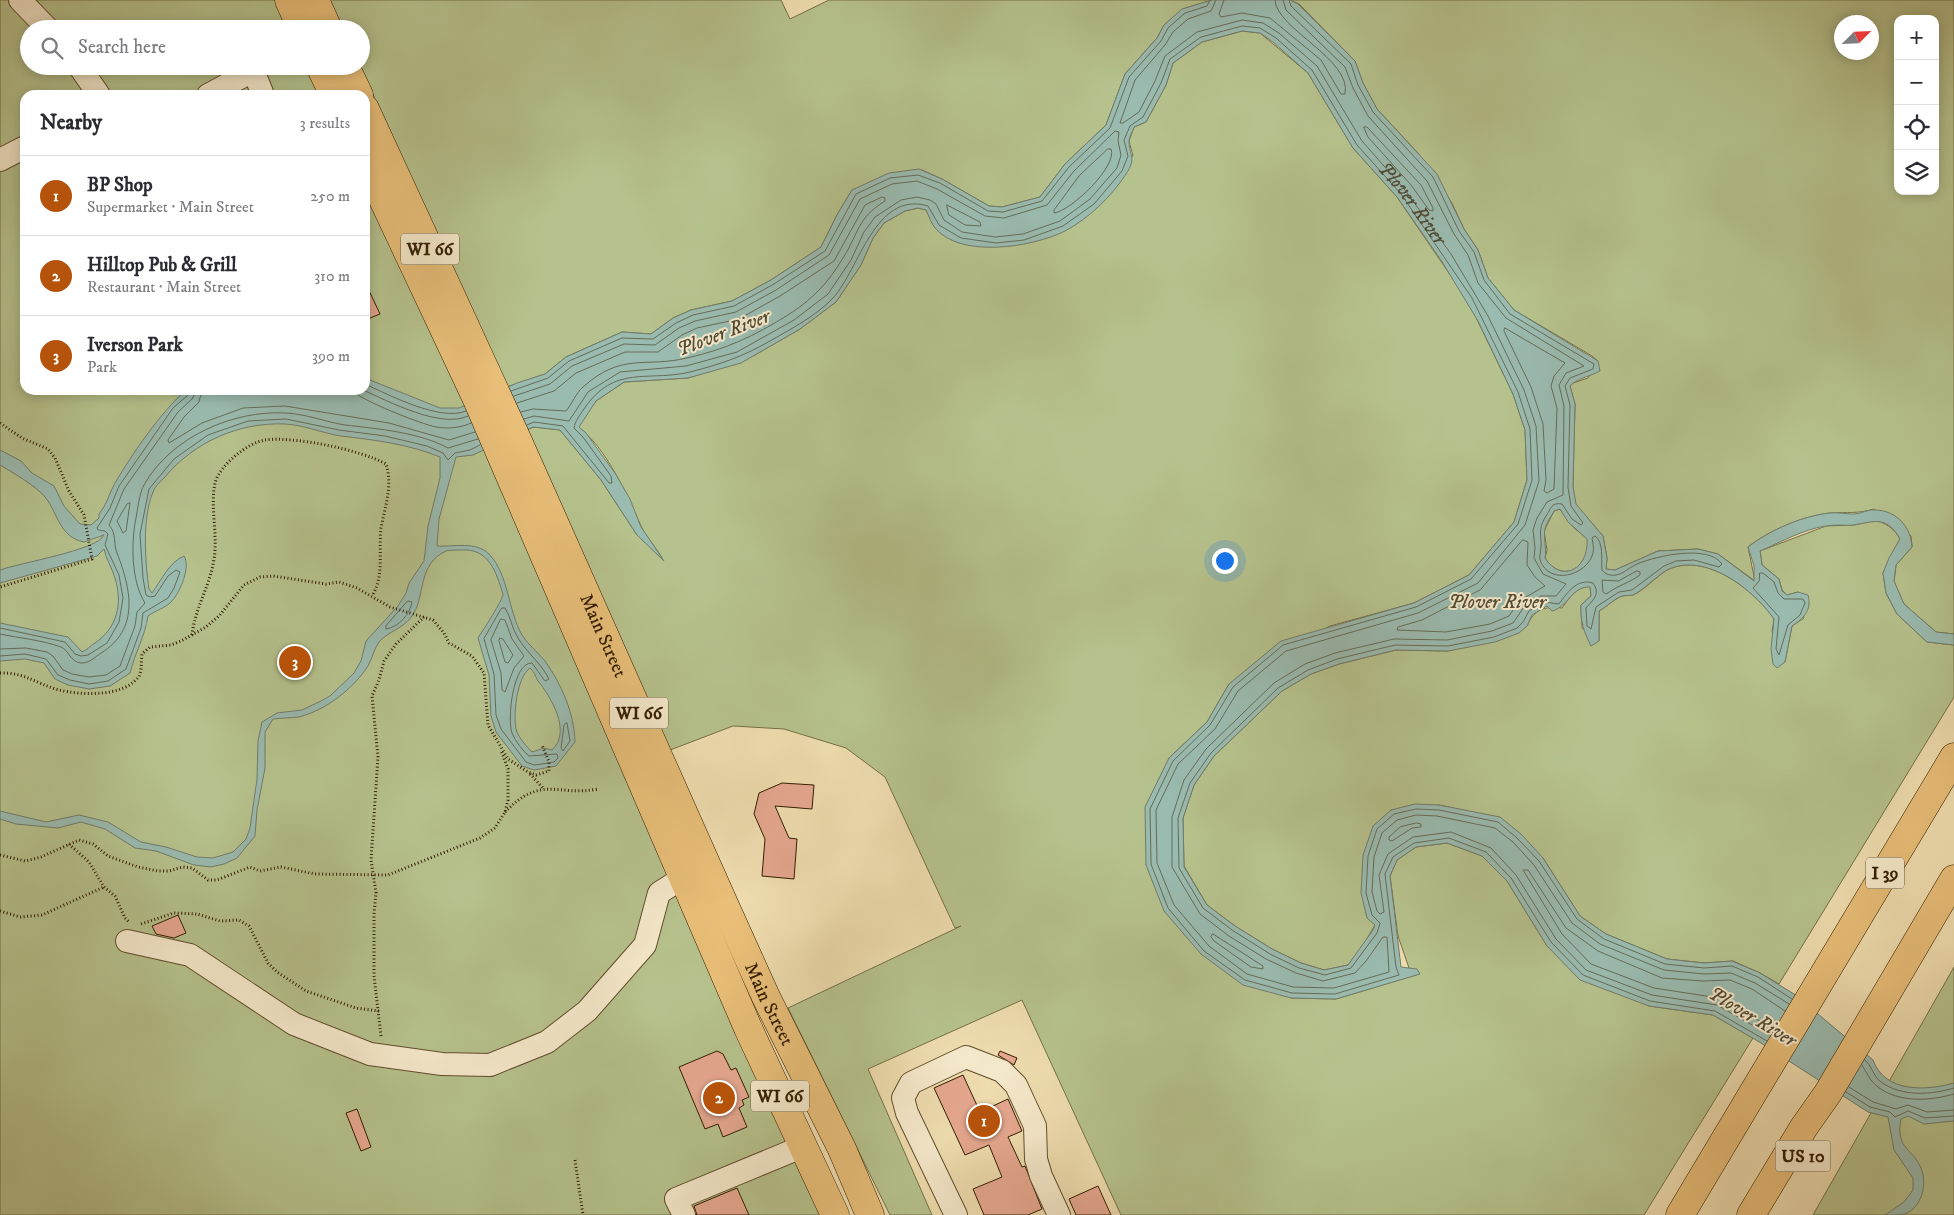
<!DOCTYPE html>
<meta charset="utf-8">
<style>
:root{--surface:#fff;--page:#f2f2f3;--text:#2b2b33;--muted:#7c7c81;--line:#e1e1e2;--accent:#b45309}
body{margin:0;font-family:"IM FELL DW Pica",serif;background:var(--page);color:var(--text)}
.controls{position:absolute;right:15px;top:15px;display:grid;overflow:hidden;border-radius:10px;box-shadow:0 2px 12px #0003}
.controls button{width:45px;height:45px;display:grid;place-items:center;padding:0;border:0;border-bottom:1px solid var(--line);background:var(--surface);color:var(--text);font:25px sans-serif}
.compass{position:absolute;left:1834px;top:15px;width:45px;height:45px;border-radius:50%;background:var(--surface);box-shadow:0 2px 12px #0003;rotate:66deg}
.you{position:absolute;left:1224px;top:560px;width:18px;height:18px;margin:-12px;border:4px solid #fff;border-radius:50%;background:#1a73e8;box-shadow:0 0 0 8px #1a73e833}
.badge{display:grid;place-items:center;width:32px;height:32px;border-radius:50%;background:var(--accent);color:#fff;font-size:16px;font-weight:700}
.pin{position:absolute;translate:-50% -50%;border:2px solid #fff;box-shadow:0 1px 5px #0006}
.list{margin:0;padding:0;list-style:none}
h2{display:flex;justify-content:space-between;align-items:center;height:65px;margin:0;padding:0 20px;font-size:21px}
h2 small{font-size:16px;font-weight:400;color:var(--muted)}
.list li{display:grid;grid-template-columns:32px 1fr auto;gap:15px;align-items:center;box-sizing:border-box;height:80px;padding:0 20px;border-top:1px solid var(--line)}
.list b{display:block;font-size:19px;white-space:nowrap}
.list p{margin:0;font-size:16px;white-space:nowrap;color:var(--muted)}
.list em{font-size:16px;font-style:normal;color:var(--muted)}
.icon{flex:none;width:28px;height:28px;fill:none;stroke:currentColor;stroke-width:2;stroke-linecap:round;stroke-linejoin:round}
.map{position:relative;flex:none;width:1954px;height:1215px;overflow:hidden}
.search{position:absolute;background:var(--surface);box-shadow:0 2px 12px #0003;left:20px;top:20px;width:350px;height:55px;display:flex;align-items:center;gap:12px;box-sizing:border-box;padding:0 18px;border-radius:28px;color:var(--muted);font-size:19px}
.panel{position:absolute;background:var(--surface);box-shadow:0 2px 12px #0003;left:20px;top:90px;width:350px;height:305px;border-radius:15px}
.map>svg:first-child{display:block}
.green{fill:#b6c28d;stroke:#747046;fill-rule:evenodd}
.water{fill:#9abbb0;stroke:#717c6a;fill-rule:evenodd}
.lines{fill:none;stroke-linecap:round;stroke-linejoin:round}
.shore{stroke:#666c58;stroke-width:1}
.building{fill:#e6a890;stroke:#331d00}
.minor-casing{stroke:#624d2c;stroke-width:24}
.major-casing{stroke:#331d00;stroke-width:29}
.highway-casing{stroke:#331d00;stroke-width:29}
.path{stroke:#331d00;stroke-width:3;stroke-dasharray:1 2.5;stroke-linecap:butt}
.minor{stroke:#f5e9cb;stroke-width:22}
.major{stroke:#e8be78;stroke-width:28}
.highway{stroke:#e8be78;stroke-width:28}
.labels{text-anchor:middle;stroke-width:4;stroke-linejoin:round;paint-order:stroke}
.shield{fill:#f5e9cb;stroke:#6d5a3d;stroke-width:1}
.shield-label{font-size:18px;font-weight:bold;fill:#331d00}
.street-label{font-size:19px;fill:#331d00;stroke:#f5e9cb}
.water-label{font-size:20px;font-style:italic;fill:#524c35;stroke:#f5e9cb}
</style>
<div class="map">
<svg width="1954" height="1215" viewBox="0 0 1954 1215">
<rect width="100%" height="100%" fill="#efddaf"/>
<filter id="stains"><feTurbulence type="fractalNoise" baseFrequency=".004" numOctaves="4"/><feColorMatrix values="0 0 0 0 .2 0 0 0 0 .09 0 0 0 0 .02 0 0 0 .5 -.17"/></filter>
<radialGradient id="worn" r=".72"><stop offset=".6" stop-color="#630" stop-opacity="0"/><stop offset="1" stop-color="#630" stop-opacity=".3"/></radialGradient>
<!-- green -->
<path class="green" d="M0 0H289L302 29H29V66H320L334 95H25V390H365V161L835 1215H0Z
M330 0H781L790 19 829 0H1212L1183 9 1164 25 1157 38 1125 74 1106 125 1065 164 1040 197 1002 207 989 206 942 179 922 170 852 190 838 213 821 247 771 280 732 301 691 310 673 318 651 334 622 332 566 357 545 374 507 387 360 66 361 29H343Z
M1290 0H1954V634L1936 632 1904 604 1894 582 1896 565 1912 547 1911 536 1874 509C1857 514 1848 512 1831 513 1805 515 1768 531 1748 547L1755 581 1718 554 1698 549 1658 551 1615 570 1606 569 1607 558 1603 536 1575 504 1573 486 1575 404 1570 386 1573 383 1588 378 1598 361 1592 356 1514 310 1488 278 1478 250 1464 229 1452 203 1418 153 1377 109 1363 83 1355 61 1299 4ZM1898 19H1935V191H1898ZM1842 22H1872V52H1842Z
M1242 31 1260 33 1308 73 1353 148 1397 197 1468 301 1513 394 1525 430 1527 480 1514 522 1469 575 1414 603 1330 626 1229 684 1207 722 1169 758 1146 865 1291 998 1336 999 1419 974 1409 968 1398 936 1390 876 1397 860 1416 847 1447 843 1482 856 1507 881 1547 946 1649 1006 1713 1015 1753 1038 1644 1215H1121L1022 1000 868 1069 932 1215H890L788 1008 961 926 955 928 885 777 846 748 784 729 733 726 670 750 526 430 534 427 560 430 601 480 637 535 662 558C656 547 646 537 641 526 627 495 606 447 578 427L596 401 624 382 688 378 746 360 800 329 836 302 861 265 873 238 884 223 905 211 918 208 926 210 935 228 959 243 1133 156 1129 141 1134 127 1146 122 1166 85 1173 63 1202 42Z
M1560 509 1574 528 1588 539C1589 569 1562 584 1545 558L1547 550 1544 531 1554 511Z
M1875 520C1887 524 1894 528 1900 539L1883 573 1886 593 1897 614 1927 642 1954 645V697L1779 984 1760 973 1733 961 1704 963 1667 959 1606 934 1580 916 1543 858 1467 811 1439 805 1391 810 1375 925 1358 954 1348 965 1324 970 1301 963 1272 949 1235 926 1207 905 1184 866 1183 818 1194 785 1214 756 1282 691 1311 674 1339 664 1396 650 1448 651 1527 626C1534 609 1545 606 1562 608 1569 598 1577 586 1590 586L1591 596 1581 605 1582 628 1599 641V611C1606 607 1614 599 1622 596 1625 595 1630 596 1633 595 1642 592 1657 576 1667 570 1705 551 1754 590 1774 619L1772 632 1785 662 1792 626 1804 618 1798 592 1787 595 1782 590 1779 579 1762 565 1760 551 1826 526 1854 525Z
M1954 967V1215H1813Z"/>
<!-- water -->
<path class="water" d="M1212 0H1290L1298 4 1355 61 1363 83 1377 109 1437 174 1464 229 1478 250 1488 278 1514 310 1598 361 1600 371C1591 376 1576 379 1570 386L1575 404 1573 486 1576 504 1603 536 1607 558 1606 569 1615 570 1658 551 1698 549 1718 554 1754 581V566L1748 547C1770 530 1802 516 1830 513 1837 512 1845 514 1853 514 1861 514 1868 509 1876 510 1897 511 1911 527 1912 547L1896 565 1894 581 1904 604 1936 632 1954 634V645L1927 642 1897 614 1886 593 1883 573 1889 558 1900 539C1887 516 1876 521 1854 525 1845 526 1835 524 1826 526 1804 529 1781 542 1760 551L1762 565 1779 579 1782 591 1787 595 1798 592 1808 595C1812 610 1804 618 1792 626L1785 662 1777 668 1773 664 1771 649 1774 619C1754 590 1705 551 1667 570 1657 576 1642 591 1633 595 1630 596 1625 595 1622 596 1614 599 1606 607 1599 611V641L1591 646C1584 632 1580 621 1581 605L1591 596 1590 587C1572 586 1568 607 1552 611L1547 606 1532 615 1527 626 1519 633 1495 642 1448 651 1396 650 1339 664 1311 674 1282 691 1214 756 1194 785 1183 818 1184 867 1207 905 1235 926 1272 949 1301 963 1324 970 1348 965 1373 930 1375 925 1367 918 1361 893 1363 855 1373 826 1391 810 1415 804 1439 805 1500 817 1521 834 1543 858 1580 916 1606 934 1667 959 1704 963 1732 961 1760 973 1794 994 1873 1060C1885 1093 1926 1091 1954 1083V1121L1924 1124 1908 1116 1901 1119C1895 1151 1914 1147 1922 1171 1927 1186 1921 1208 1905 1214 1900 1215 1891 1215 1885 1215L1904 1202 1913 1190V1178L1894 1150 1888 1117 1868 1112 1761 1043 1713 1015 1649 1006 1580 980 1547 946 1507 881 1482 856 1447 843 1416 847 1397 860 1390 876 1401 967 1417 969 1420 974 1336 999 1291 998 1243 985 1201 954 1164 911 1146 865 1145 807 1169 758 1207 722 1229 684 1281 641 1414 603 1469 575 1514 522 1527 480 1525 430 1513 394 1478 321 1441 260 1397 197 1353 148 1308 73 1273 42 1260 33 1242 31 1202 42 1173 63 1166 85 1146 122 1134 127C1133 131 1129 137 1129 141 1129 155 1137 158 1126 174 1112 196 1088 219 1065 231 1033 247 961 259 935 228 931 223 929 216 926 210L918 208 905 211 884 223 873 238 861 265 836 302 800 329 741 363 688 378 624 382 596 401 579 427 586 433 615 473 630 499 641 527 664 561 637 535 601 480 560 430 533 427 473 455 456 457 439 519 437 546C454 547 476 541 489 554 509 575 508 611 522 635 528 645 538 652 545 661 562 685 574 713 575 742L556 766 534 770 522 766 496 732 491 716 489 675 478 638C483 630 503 600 503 594 496 572 489 548 461 550 457 550 450 550 446 551 418 564 425 594 414 613 406 628 388 631 379 642 374 649 372 659 368 666 353 689 326 710 299 717 290 718 281 718 273 719L265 732V768L257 810 255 836 237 858 224 864 211 867 194 865 156 851 135 848 105 829 81 822 58 828 16 824 0 819V811L46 822 79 815 108 822 141 842 166 847 197 857 213 858 233 852 246 839 250 828 257 779 258 741 262 722 277 713 302 710 319 702 330 696 354 673 361 661 366 641 398 606 406 593 409 583 424 561 428 526 440 478V457C408 444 375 440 341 436 322 433 304 425 285 424 239 422 194 442 165 477 161 481 155 486 153 492 142 518 145 561 149 589L152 593C161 581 169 562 184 556 191 567 180 592 172 601 166 608 156 610 148 616 145 636 135 653 130 673L110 686 89 689 68 685 55 679 44 663 25 659 0 661V623L68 637 82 652C87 650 90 646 95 643 117 628 123 604 115 578 112 568 106 559 104 549L97 556 0 583V570C19 563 98 550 104 535L84 542C59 537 58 513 45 497 36 486 12 472 0 465V450L21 461 32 473 54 486 64 506 80 524 91 525 99 518V514C107 504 109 494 115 483 132 454 161 412 186 390H365V378L440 408H459L517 383 545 374 566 357 622 332 651 334 673 318 691 310 732 301 771 280 821 247 838 213 852 190 889 173 919 169 942 179 989 206 1002 207 1040 197 1065 164 1106 125 1125 74 1157 38 1164 25 1182 9ZM1560 509 1568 522 1587 539C1589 569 1562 584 1545 558 1547 548 1543 539 1545 529 1546 523 1551 517 1554 511ZM530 668C534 671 535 676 538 681 551 697 572 732 552 750L544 748 532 752C526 746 518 737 516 729 513 714 517 677 530 668Z"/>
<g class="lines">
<!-- shore -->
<g class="shore">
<path id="s1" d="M1216 0 1211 11 1188 19 1173 32 1165 45 1135 80 1120 123H1123L1139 112 1155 81 1165 56 1197 32 1242 20 1263 23 1279 33 1317 66 1362 141 1405 190 1451 254 1488 316 1524 390 1536 426 1539 481 1525 525 1478 583 1418 613 1286 651 1238 691 1215 729 1178 764 1156 810 1157 863 1174 905 1209 946 1247 974 1293 987 1334 988 1389 972 1387 937H1383L1366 961 1355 973 1323 981 1296 973 1266 959 1229 936 1200 914 1172 867V817L1184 780 1206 749 1274 683 1305 664 1335 653 1394 639 1447 640 1492 631 1513 623 1524 607 1541 596H1556L1566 584 1543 574 1534 558 1535 548 1533 530 1537 518 1547 502 1563 495 1564 406 1559 385 1566 373 1584 366 1506 318 1478 283 1468 255 1454 234 1427 181 1368 116 1353 88 1345 67 1286 10 1283 0"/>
<path d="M1224 0 1219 14 1221 17 1242 13 1270 18 1321 60 1341 94H1345C1352 59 1276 29 1275 0"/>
<path d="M1289 0 1291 6 1351 64 1358 85 1373 112 1433 177 1459 231 1474 252 1484 280 1510 314 1594 364 1593 369 1570 378 1565 386 1570 405 1568 487 1571 506 1583 523 1581 525 1572 519 1562 504C1551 502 1551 509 1546 516 1540 526 1540 530 1541 541 1542 547 1539 555 1540 560 1549 586 1587 576 1593 553 1594 549 1593 543 1592 538L1595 536C1604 542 1601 560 1602 570 1605 574 1610 576 1616 575 1623 574 1630 567 1637 564 1656 556 1708 544 1722 564L1719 567 1694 560 1676 561 1664 566 1632 590 1619 592 1596 607 1591 629 1587 626 1586 608C1593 600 1601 594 1593 583 1577 578 1567 593 1559 604L1544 602 1529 611 1523 622 1517 628 1494 637 1448 646 1395 645 1337 659 1308 670 1278 688 1211 753 1190 783 1178 818 1179 868 1203 908 1232 930 1270 954 1299 968 1325 975 1351 968 1377 933 1380 923 1372 915 1366 893 1368 856 1377 829 1394 814 1416 809 1439 810 1498 822 1517 838 1539 861 1577 919 1604 939 1665 964 1704 968 1732 966 1758 977 1792 999"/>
<path d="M1364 127H1367L1421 185 1433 208V211L1429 210 1411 185 1368 137Z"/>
<path d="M1108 149H1111C1118 166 1071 211 1054 213V210L1079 176Z"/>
<path d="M947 205 980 222 981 226 965 225 949 215Z"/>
<path d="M1505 328 1565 363 1554 376 1551 386 1557 408 1554 489 1547 493 1544 491 1546 480 1543 424 1531 387 1504 331Z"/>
<path d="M365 384C389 395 441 422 466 411"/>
<path d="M202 390 199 402 184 417 168 440 169 443 202 423 243 408 285 406 389 423 449 440 475 432"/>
<path d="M351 390C360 400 421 424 436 427 447 429 461 428 471 423"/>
<path d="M363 390C390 402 441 429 468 416"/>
<path d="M511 391 548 378 569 361 622 338 653 339 676 323 693 315 734 306 774 284 825 251 856 194 890 178 918 175 940 183 988 211 1003 212 1042 201 1069 167 1110 128 1129 77 1161 41 1168 28 1185 13 1207 6 1210 0"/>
<path d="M514 396 550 384 572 366 624 344 655 345 679 328 695 321 736 312 776 290 829 255 860 199 892 184 917 181 937 189 985 216 1004 218 1047 205 1074 171 1115 131 1119 132 1118 141 1121 155 1117 168 1090 199 1060 221 1023 234 995 237 962 232 944 220 936 204 930 200 917 197 901 200 875 217 864 232 851 260 828 294 794 320 737 352 686 366 620 372 588 392 569 421 534 416 524 419"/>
<path d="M517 403 554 391 576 373 625 352H658L682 335 697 328 739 319 780 296 834 261 865 205 882 197 885 198V201C857 218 859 233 843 258 828 283 813 299 788 315 754 336 727 349 687 358 645 368 622 352 583 387 576 393 572 404 566 411L533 409 521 412"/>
<path d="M527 425 534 422 563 426 609 483H612L611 476 583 437 574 428C575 421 580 415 584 409 614 364 648 382 690 372 721 364 742 357 770 341 791 329 816 316 833 298 859 270 875 190 928 206L939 225 961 238 996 243 1024 240 1063 226 1094 204 1122 171 1128 156 1124 140 1130 126 1143 117 1161 83 1170 59 1201 37 1242 26 1260 28 1276 38 1312 70 1357 145 1401 194 1472 298 1518 392 1530 429 1532 480 1518 524 1471 579 1416 607 1283 645 1233 687 1210 725 1173 761 1150 809 1151 864 1168 908 1204 951 1245 980 1292 993 1335 994 1399 975 1396 967 1385 874 1393 857 1414 843 1449 838 1486 852 1511 878 1551 942 1583 975 1650 1001 1715 1011 1767 1041"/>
<path d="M130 503 126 531 123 533 117 521 127 504Z"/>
<path d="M1523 540 1528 542 1527 565 1535 577 1545 586 1519 601 1509 616 1490 624 1446 632 1397 630 1398 627 1422 620 1480 590Z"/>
<path d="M1637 571 1640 572V575C1627 584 1619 585 1606 594L1603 592 1602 580 1618 581Z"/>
<path d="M1760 573H1763L1774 582 1778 593 1784 599H1803L1805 603 1800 615 1788 625 1779 655 1776 649 1779 617 1753 588 1759 581Z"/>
<path d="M408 601 412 602C410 614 399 627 386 629V626Z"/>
<path d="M502 608H505C511 617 512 629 518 638 527 653 541 663 549 679L545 681 532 663C513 662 507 719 512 733 516 742 522 750 529 756L557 754 558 758 554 762 542 764 534 765 526 762 501 729 496 715 494 674 484 639Z"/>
<path d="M501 619 505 620 512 639 524 656 514 668 505 692 502 690 501 673 491 640Z"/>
<path d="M0 628 65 642 75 654 81 656 88 655 107 643 119 622 123 598 119 575 105 545 108 534 105 531 98 530 97 528 110 508 119 486 173 408 188 395V390"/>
<path d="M0 634C19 638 42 640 61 647 69 650 70 662 81 663 90 663 95 657 101 653 140 629 131 589 117 553 113 543 117 534 109 525L124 489 178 412 193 398 195 390"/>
<path d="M500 638 503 639 513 655 508 663 505 662 499 641Z"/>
<path d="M0 649 26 648 47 652 53 656 63 670 72 674 89 677 106 675 120 666 135 626 137 612 145 603C131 581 131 543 136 518 138 508 139 494 144 485 171 437 233 410 286 413 306 414 326 422 345 425 379 429 418 432 448 448L478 439"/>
<path d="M0 656 25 654 46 659 58 675 70 680 89 684 108 681 126 669 141 628 143 613 168 598 174 588 180 572 176 570 168 576 155 596 150 597 146 595 143 578 140 534 149 489 174 459 208 435 248 421 286 419 339 430 385 436 427 446 443 453 448 460 455 453 470 450 480 445"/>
<path d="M567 723 570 741 563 751 561 748 564 725Z"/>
<path d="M1417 823 1421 824V827L1412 828 1392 841 1389 840V837L1400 827Z"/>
<path d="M1213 934 1263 966V969L1251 967 1214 941 1211 937Z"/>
<path d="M1774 1029 1719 998 1654 988 1591 964 1562 934 1523 870H1528L1566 928 1598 951 1662 978 1703 981 1730 980 1752 989 1785 1011"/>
<path d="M1770 1035 1717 1005 1652 995 1586 970 1556 939 1516 875 1491 848 1451 832 1413 837 1388 854 1379 875 1384 912 1380 914 1377 911 1372 892 1374 857 1382 833 1397 820 1416 815 1437 816 1495 828 1513 842 1534 865 1572 923 1600 944 1664 970 1704 974 1731 973 1755 983 1789 1004"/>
<path d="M1865 1060C1872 1066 1873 1076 1881 1082 1902 1097 1931 1095 1954 1088"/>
<path d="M1862 1065C1867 1073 1870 1081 1878 1087 1899 1103 1930 1101 1954 1094"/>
<path d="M1849 1087 1873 1102 1896 1109 1908 1105 1927 1112 1954 1110"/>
<path d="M1846 1092 1870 1107 1890 1112 1895 1117 1908 1111 1925 1118 1954 1116"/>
</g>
</g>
<!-- building -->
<path class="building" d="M365 282 380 314 365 320Z
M782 783 814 785 812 809 775 806 789 838 797 839 794 879 762 876 765 839 754 814 759 793Z
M178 915 186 933 174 938 156 934 152 926Z
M717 1051 723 1054 731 1070 736 1068 749 1097 742 1100 744 1105 739 1108 747 1127 723 1137 718 1124 705 1129 679 1067Z
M1000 1051 1017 1058 1014 1065 998 1055Z
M963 1075 980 1112 1008 1099 1022 1131 1008 1137 1022 1167 1025 1166 1042 1209 1028 1215H984L973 1189 1002 1177 989 1145 965 1155 934 1088Z
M357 1109 371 1147 361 1151 346 1113Z
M1098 1186 1111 1215H1076L1069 1199Z
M737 1188 749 1215H697L694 1206Z"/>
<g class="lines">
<!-- minor casing -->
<g class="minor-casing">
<path id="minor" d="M20 0 48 29
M79 66 99 95
M208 95 249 73 255 75 263 95
M0 160 25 147
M127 941 190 955 294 1024 370 1054 442 1064 490 1065 547 1042 587 1011 645 945 659 893 684 877
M684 1215 676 1199 804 1146
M956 1215 907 1113 903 1098 911 1083 966 1057 1002 1071 1016 1085 1035 1126 1036 1159 1041 1176 1059 1215"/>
</g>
<!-- major casing -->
<g class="major-casing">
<g id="major">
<path d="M289 0 302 29"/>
<path d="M315 0 328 29"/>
<path d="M320 66 334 95"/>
<path d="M345 66 359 95"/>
<path id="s2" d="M365 109 517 439 724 904 766 997 842 1149 870 1215"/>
<path d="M365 161 476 397 748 1028 835 1215"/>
</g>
</g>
<!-- highway casing -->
<g class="highway-casing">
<path id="highway" d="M1680 1215 1954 757
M1751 1215 1804 1127 1828 1093 1954 879"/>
</g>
<!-- path -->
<path class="path" d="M0 423 22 438 48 449 55 458 69 491 84 515 92 559 0 587
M192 635C195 608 210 586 214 559 218 534 210 507 215 483 220 465 247 443 265 440 294 436 361 450 386 464 393 485 385 507 381 528 378 551 385 575 372 596
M0 673C24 672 37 684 59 690 80 695 124 698 139 676 142 671 141 660 142 654L150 647 171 645 181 641 206 627 219 616 244 585 260 577 273 576 326 584 339 582 357 588 390 607 433 620 444 633 449 643 472 656 484 673 488 725 508 759 528 772 536 775 549 771V762L542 745
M530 774 543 788
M505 812C542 774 557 797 598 789
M69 844 89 862 104 887 115 896 125 918 129 922
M0 855 25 861 41 857 79 840 93 844 108 856 138 867 158 871H169L183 867 192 868 208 880H217L250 867 260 871 281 867 315 874 388 875 480 838 495 828 505 812 508 800V769L501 750
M0 911 20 917 42 915 104 887
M141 924 174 913 197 914 220 921 239 920 249 926 268 963 277 972 306 991 356 1008 379 1011
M381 1036 374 976V914L376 893 371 860 378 757 372 696 379 680 384 661 396 644 424 617
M575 1160 583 1215"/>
<!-- minor -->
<use href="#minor" class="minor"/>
<!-- major -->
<use href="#major" class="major"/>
<!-- highway -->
<use href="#highway" class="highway"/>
</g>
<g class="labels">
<!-- shield labels -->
<g class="shield">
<rect x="401" y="233.5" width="58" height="31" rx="4"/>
<rect x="610" y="697.5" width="58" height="31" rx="4"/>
<rect x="1866" y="857.5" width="38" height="31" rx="4"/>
<rect x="751" y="1080.5" width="58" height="31" rx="4"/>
<rect x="1775.5" y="1140.5" width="55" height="31" rx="4"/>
</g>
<g class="shield-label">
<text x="430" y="255">WI 66</text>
<text x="639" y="719">WI 66</text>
<text x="1885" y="879">I 39</text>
<text x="780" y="1102">WI 66</text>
<text x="1803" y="1162">US 10</text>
</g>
<!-- street labels -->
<g class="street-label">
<text dy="7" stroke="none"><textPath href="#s2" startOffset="578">Main Street</textPath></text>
<text dy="7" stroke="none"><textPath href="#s2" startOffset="982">Main Street</textPath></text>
</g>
<!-- water labels -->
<g class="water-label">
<text dy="7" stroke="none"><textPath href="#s1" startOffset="592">Plover River</textPath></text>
<text transform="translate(723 332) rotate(-21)" y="7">Plover River</text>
<text x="1497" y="608">Plover River</text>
<text transform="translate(1753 1016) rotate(31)" y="7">Plover River</text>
</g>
</g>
<rect width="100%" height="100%" filter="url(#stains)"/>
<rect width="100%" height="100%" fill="url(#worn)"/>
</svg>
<div class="controls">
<button>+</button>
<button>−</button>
<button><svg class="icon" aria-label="locate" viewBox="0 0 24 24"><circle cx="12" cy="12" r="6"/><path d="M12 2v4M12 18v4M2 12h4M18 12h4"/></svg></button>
<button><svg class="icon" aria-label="layers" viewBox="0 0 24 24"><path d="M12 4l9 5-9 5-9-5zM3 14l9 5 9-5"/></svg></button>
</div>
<svg class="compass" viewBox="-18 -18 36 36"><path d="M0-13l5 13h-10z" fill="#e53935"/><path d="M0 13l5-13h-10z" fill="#7c7c81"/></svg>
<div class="you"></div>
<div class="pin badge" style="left:984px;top:1121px">1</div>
<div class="pin badge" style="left:719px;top:1098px">2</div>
<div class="pin badge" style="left:295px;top:662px">3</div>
<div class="search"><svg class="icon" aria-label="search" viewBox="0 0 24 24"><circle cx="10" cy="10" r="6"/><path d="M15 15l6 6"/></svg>Search here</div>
<section class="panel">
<h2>Nearby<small>3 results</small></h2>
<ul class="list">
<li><span class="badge">1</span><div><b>BP Shop</b><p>Supermarket · Main Street</p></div><em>250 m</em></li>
<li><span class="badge">2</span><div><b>Hilltop Pub &amp; Grill</b><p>Restaurant · Main Street</p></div><em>310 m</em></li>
<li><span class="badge">3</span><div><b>Iverson Park</b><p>Park</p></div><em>390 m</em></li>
</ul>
</section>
</div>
